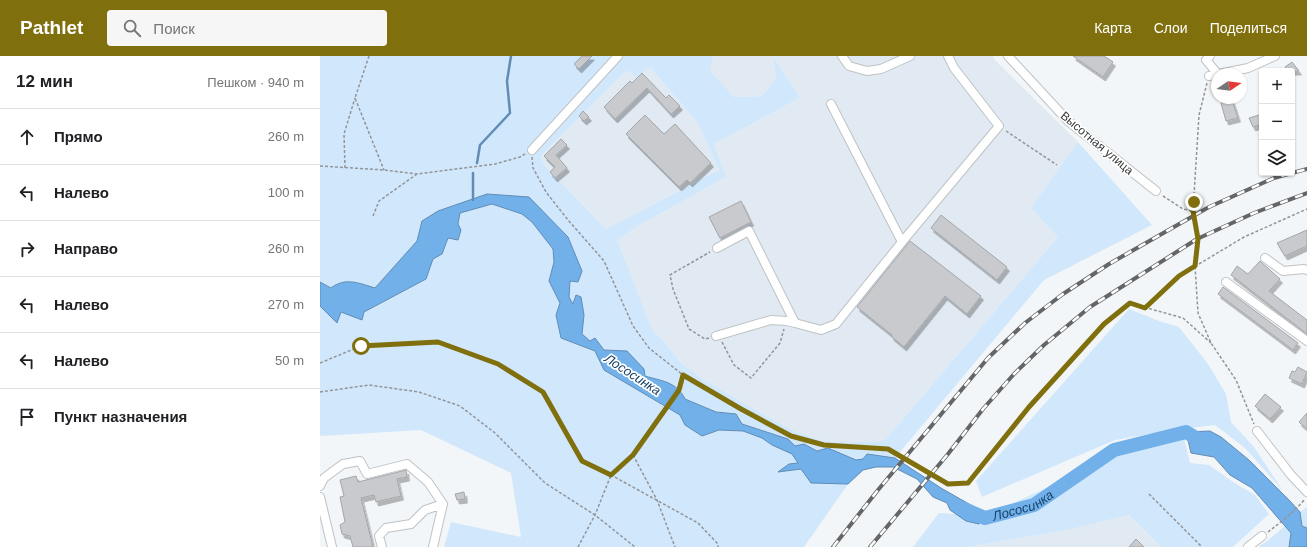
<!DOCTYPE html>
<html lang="ru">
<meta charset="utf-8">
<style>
:root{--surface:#fff;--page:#f6f6f6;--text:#202124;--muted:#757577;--line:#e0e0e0;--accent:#806f0d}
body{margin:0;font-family:Helvetica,sans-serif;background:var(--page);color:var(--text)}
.controls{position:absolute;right:12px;top:12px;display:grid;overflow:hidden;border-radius:4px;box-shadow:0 1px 3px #0004}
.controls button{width:36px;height:36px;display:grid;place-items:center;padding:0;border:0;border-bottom:1px solid var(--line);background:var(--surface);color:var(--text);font:20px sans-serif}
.compass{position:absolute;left:891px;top:12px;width:36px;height:36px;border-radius:50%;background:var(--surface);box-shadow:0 1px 3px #0004;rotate:77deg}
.stop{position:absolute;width:12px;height:12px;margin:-9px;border:3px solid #806f0d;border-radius:50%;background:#fff}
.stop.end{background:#806f0d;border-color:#fff;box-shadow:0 1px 4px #0008}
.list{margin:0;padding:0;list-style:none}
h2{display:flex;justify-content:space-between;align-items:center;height:52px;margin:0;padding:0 16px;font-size:17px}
h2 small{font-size:13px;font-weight:400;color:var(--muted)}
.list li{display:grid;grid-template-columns:26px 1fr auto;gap:12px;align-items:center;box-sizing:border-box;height:56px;padding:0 16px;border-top:1px solid var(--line)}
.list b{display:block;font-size:15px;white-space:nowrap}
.list em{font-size:13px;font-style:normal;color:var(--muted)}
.icon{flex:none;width:22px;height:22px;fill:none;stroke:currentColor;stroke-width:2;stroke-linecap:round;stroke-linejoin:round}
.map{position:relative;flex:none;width:987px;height:491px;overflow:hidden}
header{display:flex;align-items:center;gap:24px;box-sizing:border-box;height:56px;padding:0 20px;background:var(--accent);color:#fff}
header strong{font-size:19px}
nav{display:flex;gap:22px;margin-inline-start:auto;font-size:14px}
.search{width:280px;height:36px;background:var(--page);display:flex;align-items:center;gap:10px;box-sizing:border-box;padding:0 14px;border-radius:4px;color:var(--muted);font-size:15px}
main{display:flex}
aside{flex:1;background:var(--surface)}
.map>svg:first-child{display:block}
.built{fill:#e1eaf2}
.green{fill:#d1e7fc;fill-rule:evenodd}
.water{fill:#72b0ea;stroke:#608cb5}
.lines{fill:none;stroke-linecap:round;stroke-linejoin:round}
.stream{stroke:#608cb5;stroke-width:2.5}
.river{stroke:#72b0ea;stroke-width:14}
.building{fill:#c8cacd;stroke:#a4a6a9;filter:url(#shadow)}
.minor-casing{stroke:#bfc2c4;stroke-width:10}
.path{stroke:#929496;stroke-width:1.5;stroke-dasharray:3 2;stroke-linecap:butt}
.minor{stroke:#fff;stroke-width:8}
.rail-casing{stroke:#646567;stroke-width:4}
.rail{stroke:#fff;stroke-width:2.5;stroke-dasharray:8;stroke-linecap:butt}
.route{stroke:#806f0d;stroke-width:5}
.labels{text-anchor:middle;stroke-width:3.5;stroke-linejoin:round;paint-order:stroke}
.street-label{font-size:12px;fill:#363738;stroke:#fff}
.water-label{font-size:13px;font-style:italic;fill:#164269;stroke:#fff}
</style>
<header>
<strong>Pathlet</strong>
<div class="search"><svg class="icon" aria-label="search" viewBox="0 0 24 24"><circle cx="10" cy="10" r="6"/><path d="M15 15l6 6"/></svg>Поиск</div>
<nav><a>Карта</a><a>Слои</a><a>Поделиться</a></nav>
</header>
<main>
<aside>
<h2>12 мин<small>Пешком · 940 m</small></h2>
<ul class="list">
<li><svg class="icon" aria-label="ahead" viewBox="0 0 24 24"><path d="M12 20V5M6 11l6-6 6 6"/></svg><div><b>Прямо</b></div><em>260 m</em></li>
<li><svg class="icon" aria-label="left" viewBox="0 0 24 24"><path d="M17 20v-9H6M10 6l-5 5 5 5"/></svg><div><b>Налево</b></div><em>100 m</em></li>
<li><svg class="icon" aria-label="right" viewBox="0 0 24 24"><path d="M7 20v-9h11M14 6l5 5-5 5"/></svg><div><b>Направо</b></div><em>260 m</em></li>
<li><svg class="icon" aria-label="left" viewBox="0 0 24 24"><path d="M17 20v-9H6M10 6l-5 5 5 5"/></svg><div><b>Налево</b></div><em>270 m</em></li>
<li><svg class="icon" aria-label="left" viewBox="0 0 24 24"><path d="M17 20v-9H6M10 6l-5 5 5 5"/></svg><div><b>Налево</b></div><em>50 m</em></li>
<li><svg class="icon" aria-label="arrive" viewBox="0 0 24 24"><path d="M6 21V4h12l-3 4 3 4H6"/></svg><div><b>Пункт назначения</b></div></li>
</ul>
</aside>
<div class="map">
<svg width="987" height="491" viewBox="0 0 987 491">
<defs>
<filter id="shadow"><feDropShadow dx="2.5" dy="4" stdDeviation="0" flood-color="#0004"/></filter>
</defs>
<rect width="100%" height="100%" fill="#f3f6f8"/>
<!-- built -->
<path class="built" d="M393 0H673L674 3 758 86 712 152 738 181 566 383 557 386H506L472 374 434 353 381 322 360 306 344 285 332 273 297 184 318 170 406 121 394 88 480 42 453 0 456 22 442 40 414 41 389 15Z
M330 11 378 67 399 114 286 173 224 109 221 100 307 14Z
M809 459 841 491H648L747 474Z"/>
<!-- green -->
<path class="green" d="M0 0H393L390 15 414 41 442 40 456 22 453 0 480 42 394 88 406 121 318 170 297 184 332 273 344 285 360 306 381 322 434 353 472 374 506 386H557L566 383 738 181 711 152 758 86 832 169 724 224 575 402 547 398 543 403 536 404 508 392 497 395 484 388 475 390 468 383 422 368 416 358 396 356 365 343 361 335 348 327 325 320 307 295 284 294 275 283 270 285 262 278 264 259 254 248 249 241 250 225 262 215 248 181 208 141 167 138 118 155 102 165 97 185 55 232 37 226 11 232 0 226ZM330 11 378 67 399 114 286 173 224 109 221 100 307 14 316 21Z
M172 148 202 158 212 166 233 193 234 206 229 225 240 247 236 259 241 282 276 295 284 314 360 359 365 369 382 380 399 374 423 375 442 382 452 389 472 398 479 407 469 408 459 416 482 413 491 427 528 428 484 491H124L131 466 201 481 191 417 101 374 0 380V250L17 267 21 256H44L106 223 113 203 122 198 128 182 138 184V168L140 157Z
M809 253 839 265 859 271 888 308 906 338 911 366 934 391 963 435 925 392 895 369 854 374 795 384 662 441 656 425Z
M864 382 870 407 889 409 913 426 935 439 949 458 913 491H841L809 459 747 474 648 491H593L619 457 665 460 796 400Z
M987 451V472L982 470 980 456Z
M965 470 971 477 969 491H938L947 485Z"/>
<!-- water -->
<path class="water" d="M167 138 209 141 248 181 262 215 258 226 250 225 249 241 253 248 256 239 261 241 264 259 262 278 270 285 275 282 284 294 307 295 324 313 325 320C342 325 357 326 365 343L396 356 416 358 422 368 468 383 475 390 484 388 497 395 508 392 536 404 543 403 547 398 575 402 621 432 663 456 659 468 646 465 630 454 627 447 613 441 597 423 573 411H556L543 414 528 428 491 427 481 413 458 416 469 408 478 407 472 398 452 389 442 382 423 375 399 374 382 380 365 369 360 359 284 314 275 295 241 282 236 259 240 247 229 225 234 206 233 193 212 166 202 158 172 148 140 157 138 168 141 174 138 184 128 182 122 198 113 203 106 223 44 256 42 264 21 256 17 267 0 250V226L11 232C25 221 39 227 55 232L97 185 102 165 118 155Z
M890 375 901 381 929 404 969 444 980 456 982 470 987 472V491H969L971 477 932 432 910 419 894 401 871 397 866 376Z"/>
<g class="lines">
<!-- stream -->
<path class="stream" d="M157 107 160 89 190 57 187 25 191 0
M153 117V144"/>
<!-- river -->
<path class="river" id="s1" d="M644 453 665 462 714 449 794 394 866 376 883 386"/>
</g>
<!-- building -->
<path class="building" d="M262 0H272L259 13 254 8Z
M753 0H784L793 6 783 21Z
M972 6 979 15H968L965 11Z
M322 17 346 42 349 39 360 50 351 58 327 32 295 63 284 51 310 25 312 27Z
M912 44 918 62 906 65 901 47Z
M263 55 269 61 264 65 259 60Z
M325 59 344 78 355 68 391 107 370 127 367 124 359 131 306 78Z
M939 59 942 68 933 71 929 62Z
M241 83 247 89 236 99 247 112 235 122 230 116 235 111 224 100Z
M421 145 431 166 400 182 389 161Z
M621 159 687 211 677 224 611 172Z
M987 174V190L965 200 957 187Z
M590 185 661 240 647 258 625 240 584 291 571 280 572 279 537 251Z
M940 205 960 223 949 235 987 264V278L911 219 917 210 928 218Z
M903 231 978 287 973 294 898 238Z
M978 311 987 316 982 328 969 322 972 315 975 316Z
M945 338 961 351 950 363 935 350Z
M987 357V373L979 366Z
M86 414 87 421 77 423 81 440 56 446 54 439 41 442 53 491H33L30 480 22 478 20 469 25 466 20 441 24 440 20 424 36 420 38 426Z
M144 436 145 443 137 444 135 438Z
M816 483 824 491H809Z"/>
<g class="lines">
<!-- minor casing -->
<g class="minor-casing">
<path id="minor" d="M522 0 529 10 547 15 561 13 590 0
M688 0 748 65 836 135
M890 0 886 4 897 17
M889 20 928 12 955 0
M511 48 582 186
M212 94 298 0
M397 192 429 175 475 267 501 274 516 268 582 186 679 70 634 12 628 0
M945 202 963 215 984 213 987 214
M906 226 987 285
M396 280 451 264 467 265 475 267
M937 375 971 419 987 436
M0 430 4 422 23 408 40 405 47 418 87 408 108 426 123 448 113 491
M0 441 12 491
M62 491 59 480 66 472 91 468 105 454 123 448
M928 491 942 480"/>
</g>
<!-- path -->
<path class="path" d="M49 0 35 42 64 114
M887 27 879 59 873 155 877 183 875 210 878 257 891 287 916 324 934 368
M686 75 737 109
M212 101 213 112 226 136 248 164 284 205 313 270 329 292 363 319 421 353 471 380 504 389 568 393 628 428 648 427 709 351 784 268 809 247 863 262 891 287
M0 110 64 114 97 118 175 108 200 101 205 98
M25 112 24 78 35 42
M843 140 863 153 873 155
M53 160 59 145 97 118
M825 252 859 220 924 181 987 153
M389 282 385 283 369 273 353 233 350 219 390 196
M402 286 414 309 431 322 460 287 464 273
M0 307 41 290 118 285 178 307 223 336 262 405 291 419 378 467 398 488V491
M0 336 49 329 99 336 140 350 175 377 225 427 275 459 315 491
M313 399 337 444 355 491
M829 438 882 491
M948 476C961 466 974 456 985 443
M258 491 275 459 291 419 313 399 359 334 363 319"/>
<!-- minor -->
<use href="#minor" class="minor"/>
<!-- rail casing -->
<g class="rail-casing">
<path id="rail" d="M513 491 558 434 668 302 705 267 743 238 789 208 889 151 954 122 987 113
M550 491 628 398 663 353 694 318 724 289 770 251 877 183 934 157 987 137"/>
</g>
<!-- rail -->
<use href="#rail" class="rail"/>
</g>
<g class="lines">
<!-- route -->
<path class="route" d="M41 290 118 286 178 308 223 336 262 405 291 419 313 399 359 334 363 319 421 353 471 380 504 389 568 393 628 428 648 427 709 351 784 268 810 247 825 252 859 220 875 210 878 183 873 155 874 146"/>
</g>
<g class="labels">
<!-- street labels -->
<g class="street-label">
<text transform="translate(777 87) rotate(40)" y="4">Высотная улица</text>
</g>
<!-- water labels -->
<g class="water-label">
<text transform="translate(313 318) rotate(33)" y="5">Лососинка</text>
<text dy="5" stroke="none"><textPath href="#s1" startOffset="63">Лососинка</textPath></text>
</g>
</g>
</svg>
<div class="controls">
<button>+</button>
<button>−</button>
<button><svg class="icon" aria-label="layers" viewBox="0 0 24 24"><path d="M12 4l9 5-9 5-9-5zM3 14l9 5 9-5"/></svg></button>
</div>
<svg class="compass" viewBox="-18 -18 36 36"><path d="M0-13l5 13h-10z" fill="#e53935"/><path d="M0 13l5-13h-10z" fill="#757577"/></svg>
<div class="stop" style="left:41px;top:290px"></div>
<div class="stop end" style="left:874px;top:146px"></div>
</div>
</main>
